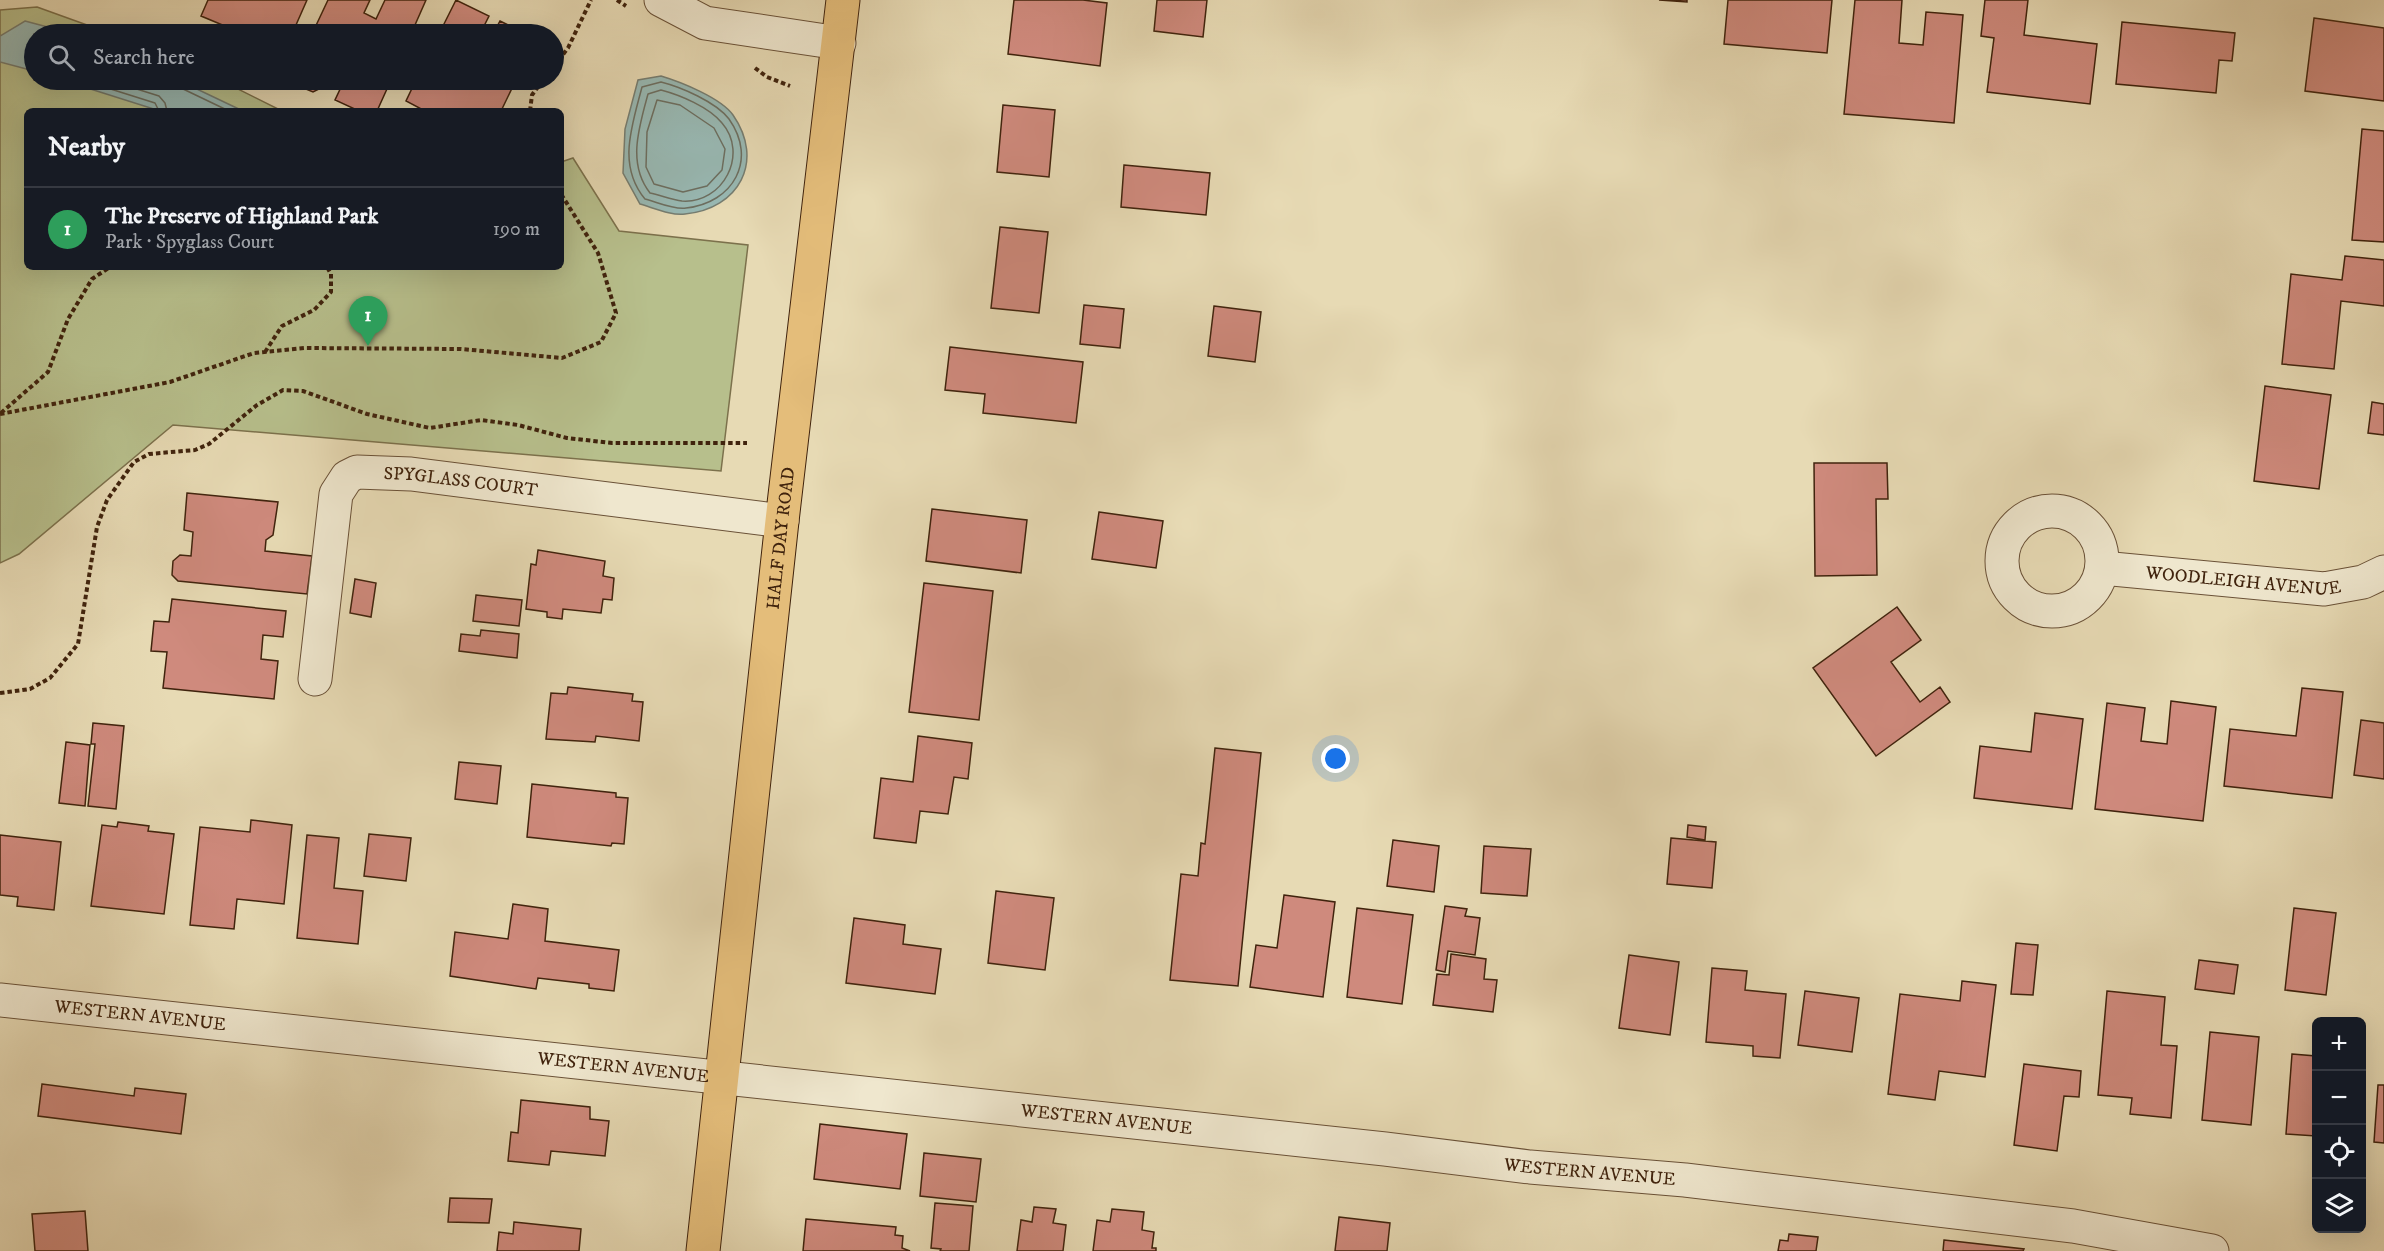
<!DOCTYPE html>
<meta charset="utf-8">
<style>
:root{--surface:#171b24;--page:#20242c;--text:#f1f3f6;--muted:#9ea1a6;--line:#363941;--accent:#0f766e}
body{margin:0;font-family:"IM FELL DW Pica",serif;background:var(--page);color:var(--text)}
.controls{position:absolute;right:18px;bottom:18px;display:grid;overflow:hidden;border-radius:9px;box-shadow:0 6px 24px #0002}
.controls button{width:54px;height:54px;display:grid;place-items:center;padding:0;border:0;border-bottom:2px solid var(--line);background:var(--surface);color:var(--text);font:30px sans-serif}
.you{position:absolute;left:1336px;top:759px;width:21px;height:21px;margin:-15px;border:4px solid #fff;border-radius:50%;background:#1a73e8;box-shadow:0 0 0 9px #1a73e833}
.badge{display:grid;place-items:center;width:39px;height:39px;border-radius:50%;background:var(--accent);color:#fff;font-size:20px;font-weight:700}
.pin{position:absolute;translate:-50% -50px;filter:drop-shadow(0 2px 3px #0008)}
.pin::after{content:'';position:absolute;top:32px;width:21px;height:18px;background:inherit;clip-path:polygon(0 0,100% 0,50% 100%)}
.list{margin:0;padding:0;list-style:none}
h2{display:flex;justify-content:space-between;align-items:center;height:78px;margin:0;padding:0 24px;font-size:26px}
h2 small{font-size:20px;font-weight:400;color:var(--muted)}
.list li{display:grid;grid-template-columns:39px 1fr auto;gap:18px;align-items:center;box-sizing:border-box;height:84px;padding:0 24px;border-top:2px solid var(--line)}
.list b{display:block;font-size:22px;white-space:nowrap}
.list p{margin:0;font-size:20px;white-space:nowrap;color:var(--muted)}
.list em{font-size:20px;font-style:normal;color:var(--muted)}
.icon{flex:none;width:33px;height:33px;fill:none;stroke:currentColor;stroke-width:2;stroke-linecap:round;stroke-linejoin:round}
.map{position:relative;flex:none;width:2384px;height:1251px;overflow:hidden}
.search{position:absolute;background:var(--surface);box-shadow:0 6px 24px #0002;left:24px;top:24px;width:540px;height:66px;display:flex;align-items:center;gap:15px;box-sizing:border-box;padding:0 21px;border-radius:33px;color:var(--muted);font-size:22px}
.panel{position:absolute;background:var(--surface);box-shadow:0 6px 24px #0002;left:24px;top:108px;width:540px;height:162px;border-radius:9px}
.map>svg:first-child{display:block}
.green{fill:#b7bf8c;stroke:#7c714c;stroke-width:1.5}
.water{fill:#98b9b4;stroke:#757d71;stroke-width:1.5}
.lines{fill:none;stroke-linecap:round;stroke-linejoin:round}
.shore{stroke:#6c6e60;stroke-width:1.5}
.building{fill:#cf8a7d;stroke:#40230d;stroke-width:1.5}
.minor-casing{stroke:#6a5137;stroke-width:35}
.major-casing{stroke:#40230d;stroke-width:35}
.path{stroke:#40230d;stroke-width:4;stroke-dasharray:4.5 3;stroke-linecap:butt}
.minor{stroke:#efe7ce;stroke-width:33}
.major{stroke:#e4bd7a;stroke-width:33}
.labels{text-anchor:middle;stroke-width:5;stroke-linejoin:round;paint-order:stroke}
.street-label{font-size:18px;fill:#40230d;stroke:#efe7ce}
</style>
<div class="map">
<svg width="2384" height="1251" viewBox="0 0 2384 1251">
<rect width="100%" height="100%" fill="#e7dab4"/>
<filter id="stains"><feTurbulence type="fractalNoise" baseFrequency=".00333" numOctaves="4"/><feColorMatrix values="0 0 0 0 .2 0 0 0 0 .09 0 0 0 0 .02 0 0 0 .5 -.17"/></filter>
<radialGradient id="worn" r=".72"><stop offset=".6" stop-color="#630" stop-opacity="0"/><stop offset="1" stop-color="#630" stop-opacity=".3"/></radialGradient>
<!-- green -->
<path class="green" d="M37 7 112 34H34V80H220L282 111H27V267H561V162L573 158 619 231 748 245 721 471 173 425 19 554 0 563V10Z"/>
<!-- water -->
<path class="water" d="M25 21 74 34H34V71L0 62V36Z
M661 76C681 82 721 98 733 115 765 161 739 209 685 214 672 216 654 208 640 204L623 173 625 129 638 80Z
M62 80H178L243 111H160Z"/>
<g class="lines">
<!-- shore -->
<path class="shore" d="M82 80 155 103 159 111
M108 80 159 96 165 103 167 111
M177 80 181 88 229 111
M661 82C681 87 716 102 729 119 758 160 733 203 686 208 674 210 657 202 645 199 617 165 632 126 642 87Z
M661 90C680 95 709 107 722 123 749 154 723 204 682 201 672 200 660 195 650 193 627 164 639 127 648 94Z
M657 100 680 105 714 128 725 149 722 170 707 186 683 192 654 184 646 167 647 132Z"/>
</g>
<!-- building -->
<path class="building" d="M208 0H307L292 34H278L256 25 252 34H244L201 16Z
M328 0H370L364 13 376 19 385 0H426L411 34H312Z
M456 0 489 16 480 34H439Z
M1014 0H1083L1107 3 1100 66 1008 54Z
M1157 0H1207L1203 37 1154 31Z
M1659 0H1687V2Z
M1728 0H1832L1827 53 1724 44Z
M1855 0H1902L1899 43 1923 45 1926 12 1963 15 1954 123 1844 114Z
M1985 0H2028L2024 35 2097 44 2090 104 1987 92 1994 38 1981 36Z
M2314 18 2384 28V101L2305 91Z
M500 21 527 34H493Z
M2122 22 2235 33 2232 61 2219 60 2216 93 2116 84Z
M295 80H325L321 88 313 92 296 85Z
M335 80H391L377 111H359L335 100 343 83Z
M416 80H516L501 111H425L406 101Z
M1003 105 1055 110 1049 177 997 172Z
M2362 129 2384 131V242L2352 240Z
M1124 165 1210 173 1206 215 1121 207Z
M1000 227 1048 232 1039 313 991 308Z
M2345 256 2384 260V306L2341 301 2334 369 2282 364 2291 274 2342 280Z
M1084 305 1124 309 1120 348 1080 344Z
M1214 306 1261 312 1255 362 1208 356Z
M950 347 1083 362 1076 423 983 413 985 394 945 390Z
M2265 386 2331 395 2319 489 2254 481Z
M2372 402 2384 404V435L2368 433Z
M1814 463H1887L1888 499H1876L1877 575 1815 576Z
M187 493 278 502 273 535 266 540 265 551 312 556 307 594 178 581 172 575 173 561 180 555 191 556 193 532 184 530Z
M932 509 1027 520 1021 573 926 561Z
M1099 512 1163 521 1156 568 1092 559Z
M538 550 605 561 603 576 614 578 612 600 603 599 601 613 563 609 562 619 547 617V612L526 609 531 564 536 565Z
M355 579 376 583 371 617 350 613Z
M924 583 993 591 979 720 909 712Z
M476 595 522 600 519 626 473 621Z
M172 599 286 611 283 637 263 635 261 659 278 661 274 699 163 688 167 652 151 651 154 621 169 622Z
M1897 607 1921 640 1891 662 1920 702 1940 687 1950 702 1876 756 1813 668Z
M481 630 519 634 517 658 459 651 461 634 480 636Z
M568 687 633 694 632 701 643 702 639 741 596 736 595 742 546 739 551 693 567 694Z
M2302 688 2343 692 2332 798 2224 786 2230 729 2296 736Z
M2171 701 2216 707 2203 821 2095 809 2107 703 2145 708 2141 741 2167 744Z
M2035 713 2083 719 2072 809 1974 798 1980 746 2031 752Z
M2361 720 2384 723V779L2354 775Z
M93 723 124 726 116 809 88 806 95 744H91Z
M918 736 972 743 968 779 954 777 948 814 920 811 916 843 874 838 881 778 913 782Z
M66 742 90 745 85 806 59 803Z
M1215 748 1261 753 1238 986 1170 980 1181 874 1198 876 1201 843 1205 844Z
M459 762 501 766 497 804 455 799Z
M532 784 616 793V797L628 798 624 844 612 843 611 846 527 837Z
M251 820 292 825 284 904 237 899 234 929 190 925 200 827 250 832Z
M118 822 149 826 148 831 174 834 164 914 91 906 102 825 117 827Z
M1688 825 1706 827 1705 840 1687 837Z
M369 834 411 838 406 881 364 876Z
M0 835 61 842 54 910 17 906 18 897 0 895Z
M307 835 339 838 334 888 363 891 358 944 297 938Z
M1671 838 1716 842 1712 888 1667 884Z
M1393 840 1439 846 1434 892 1387 886Z
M1484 846 1531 849 1527 896 1481 893Z
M996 891 1054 898 1045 970 988 963Z
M1284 895 1335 902 1323 997 1250 987 1256 945 1277 948Z
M513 904 548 909 545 941 619 950 614 991 589 988V984L538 978 536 989 450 976 455 932 508 939Z
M1445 906 1467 909 1465 916 1480 918 1475 955 1448 951 1445 972 1436 970Z
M1357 908 1413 915 1402 1004 1347 997Z
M2294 908 2336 913 2326 995 2285 990Z
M854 918 905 925 903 944 941 949 935 994 846 983Z
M2016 943 2038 945 2033 995 2011 994Z
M1451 954 1486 959 1484 979 1497 980 1493 1012 1433 1005 1437 974 1449 975Z
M1629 955 1679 962 1670 1035 1619 1028Z
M2199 960 2238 965 2234 994 2195 989Z
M1712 968 1747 971 1745 990 1786 994 1780 1058 1753 1056V1046L1706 1042Z
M1962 981 1996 985 1985 1077 1939 1071 1935 1100 1888 1094 1900 994 1960 1001Z
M1805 991 1859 998 1852 1052 1798 1045Z
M2107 991 2165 997 2161 1045 2177 1046 2171 1118 2130 1114 2132 1098 2098 1095Z
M2210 1032 2259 1037 2251 1125 2202 1120Z
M2292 1054 2316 1056V1136L2286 1134Z
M2024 1064 2081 1071 2079 1097 2064 1096 2057 1151 2014 1145Z
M42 1084 134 1096 135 1088 186 1094 181 1134 38 1116Z
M2378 1085H2384V1143L2374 1142Z
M521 1100 590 1107V1119L609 1121 605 1156 551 1151 549 1165 508 1161 511 1132 518 1133Z
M820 1124 907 1134 900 1189 814 1179Z
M924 1153 981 1159 976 1202 920 1196Z
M450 1198 492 1199 489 1223 448 1222Z
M935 1203 973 1206 969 1251H940L941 1249 931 1248Z
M1034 1207 1056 1209 1053 1223 1066 1225 1063 1251H1017L1021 1220 1032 1222Z
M1112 1209 1144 1212 1142 1230 1154 1232 1152 1248H1156V1251H1093L1097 1220 1110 1222Z
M85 1211 88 1251H35L32 1214Z
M1339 1217 1390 1223 1387 1251H1335Z
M806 1219 896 1227 895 1235 903 1236 902 1248 910 1251H803Z
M514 1222 581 1229 579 1251H497L499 1232 513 1234Z
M1789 1234 1818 1237 1816 1251H1778L1780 1240 1788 1241Z
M1944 1240 2024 1249 2023 1251H1943Z"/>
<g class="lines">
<!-- minor casing -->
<g class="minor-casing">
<g id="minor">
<path d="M661 0 705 23 839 43"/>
<circle cx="2052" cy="561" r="50"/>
<path id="s1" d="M2102 568 2324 589 2363 582 2384 572"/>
<path id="s2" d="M315 679 336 494 347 477 357 472 411 474 782 521"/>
<path id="s3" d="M0 1000 1385 1149 1530 1167 1685 1180 2073 1226 2212 1251"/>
</g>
</g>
<!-- major casing -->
<g class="major-casing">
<g id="major">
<path id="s4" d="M703 1251 782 521 843 0"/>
</g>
</g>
<!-- path -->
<path class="path" d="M617 0 626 6
M554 66 568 48 591 0
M755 68 767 77 790 86
M530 111 532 95 543 80
M265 352 282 326 314 310 331 292V274L327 267
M1 413 48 372 68 319 92 279 110 267
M0 414 170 382 254 353 305 348 461 349 562 358 601 342 616 313 598 253 561 194
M0 693 30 689 50 678 78 644 97 527 107 500 134 462 149 454 195 450 209 444 257 405 283 390 303 391 367 414 430 428 481 420 518 425 567 438 612 443H747"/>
<!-- minor -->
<use href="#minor" class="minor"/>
<!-- major -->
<use href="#major" class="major"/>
</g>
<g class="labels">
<!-- street labels -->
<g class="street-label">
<text dy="6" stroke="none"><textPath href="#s2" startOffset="322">SPYGLASS COURT</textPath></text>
<text dy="6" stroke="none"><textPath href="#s4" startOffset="717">HALF DAY ROAD</textPath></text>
<text dy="6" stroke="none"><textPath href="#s1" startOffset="142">WOODLEIGH AVENUE</textPath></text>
<text dy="6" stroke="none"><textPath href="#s3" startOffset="141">WESTERN AVENUE</textPath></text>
<text dy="6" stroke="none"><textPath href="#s3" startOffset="627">WESTERN AVENUE</textPath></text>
<text dy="6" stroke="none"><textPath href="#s3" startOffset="1113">WESTERN AVENUE</textPath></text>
<text dy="6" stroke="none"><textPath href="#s3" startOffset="1599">WESTERN AVENUE</textPath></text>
</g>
</g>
<rect width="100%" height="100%" filter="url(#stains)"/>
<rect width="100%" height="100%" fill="url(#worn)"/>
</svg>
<div class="controls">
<button>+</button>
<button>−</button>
<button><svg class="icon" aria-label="locate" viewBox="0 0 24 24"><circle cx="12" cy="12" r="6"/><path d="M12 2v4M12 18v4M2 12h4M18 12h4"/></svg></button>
<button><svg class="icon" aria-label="layers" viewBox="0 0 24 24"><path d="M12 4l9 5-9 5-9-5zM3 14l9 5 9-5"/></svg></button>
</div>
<div class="you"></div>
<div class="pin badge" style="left:368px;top:346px;background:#2e9e5b">1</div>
<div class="search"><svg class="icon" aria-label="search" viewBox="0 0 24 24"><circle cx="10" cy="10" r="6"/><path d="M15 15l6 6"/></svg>Search here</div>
<section class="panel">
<h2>Nearby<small></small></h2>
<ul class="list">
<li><span class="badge" style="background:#2e9e5b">1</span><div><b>The Preserve of Highland Park</b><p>Park · Spyglass Court</p></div><em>190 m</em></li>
</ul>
</section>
</div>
